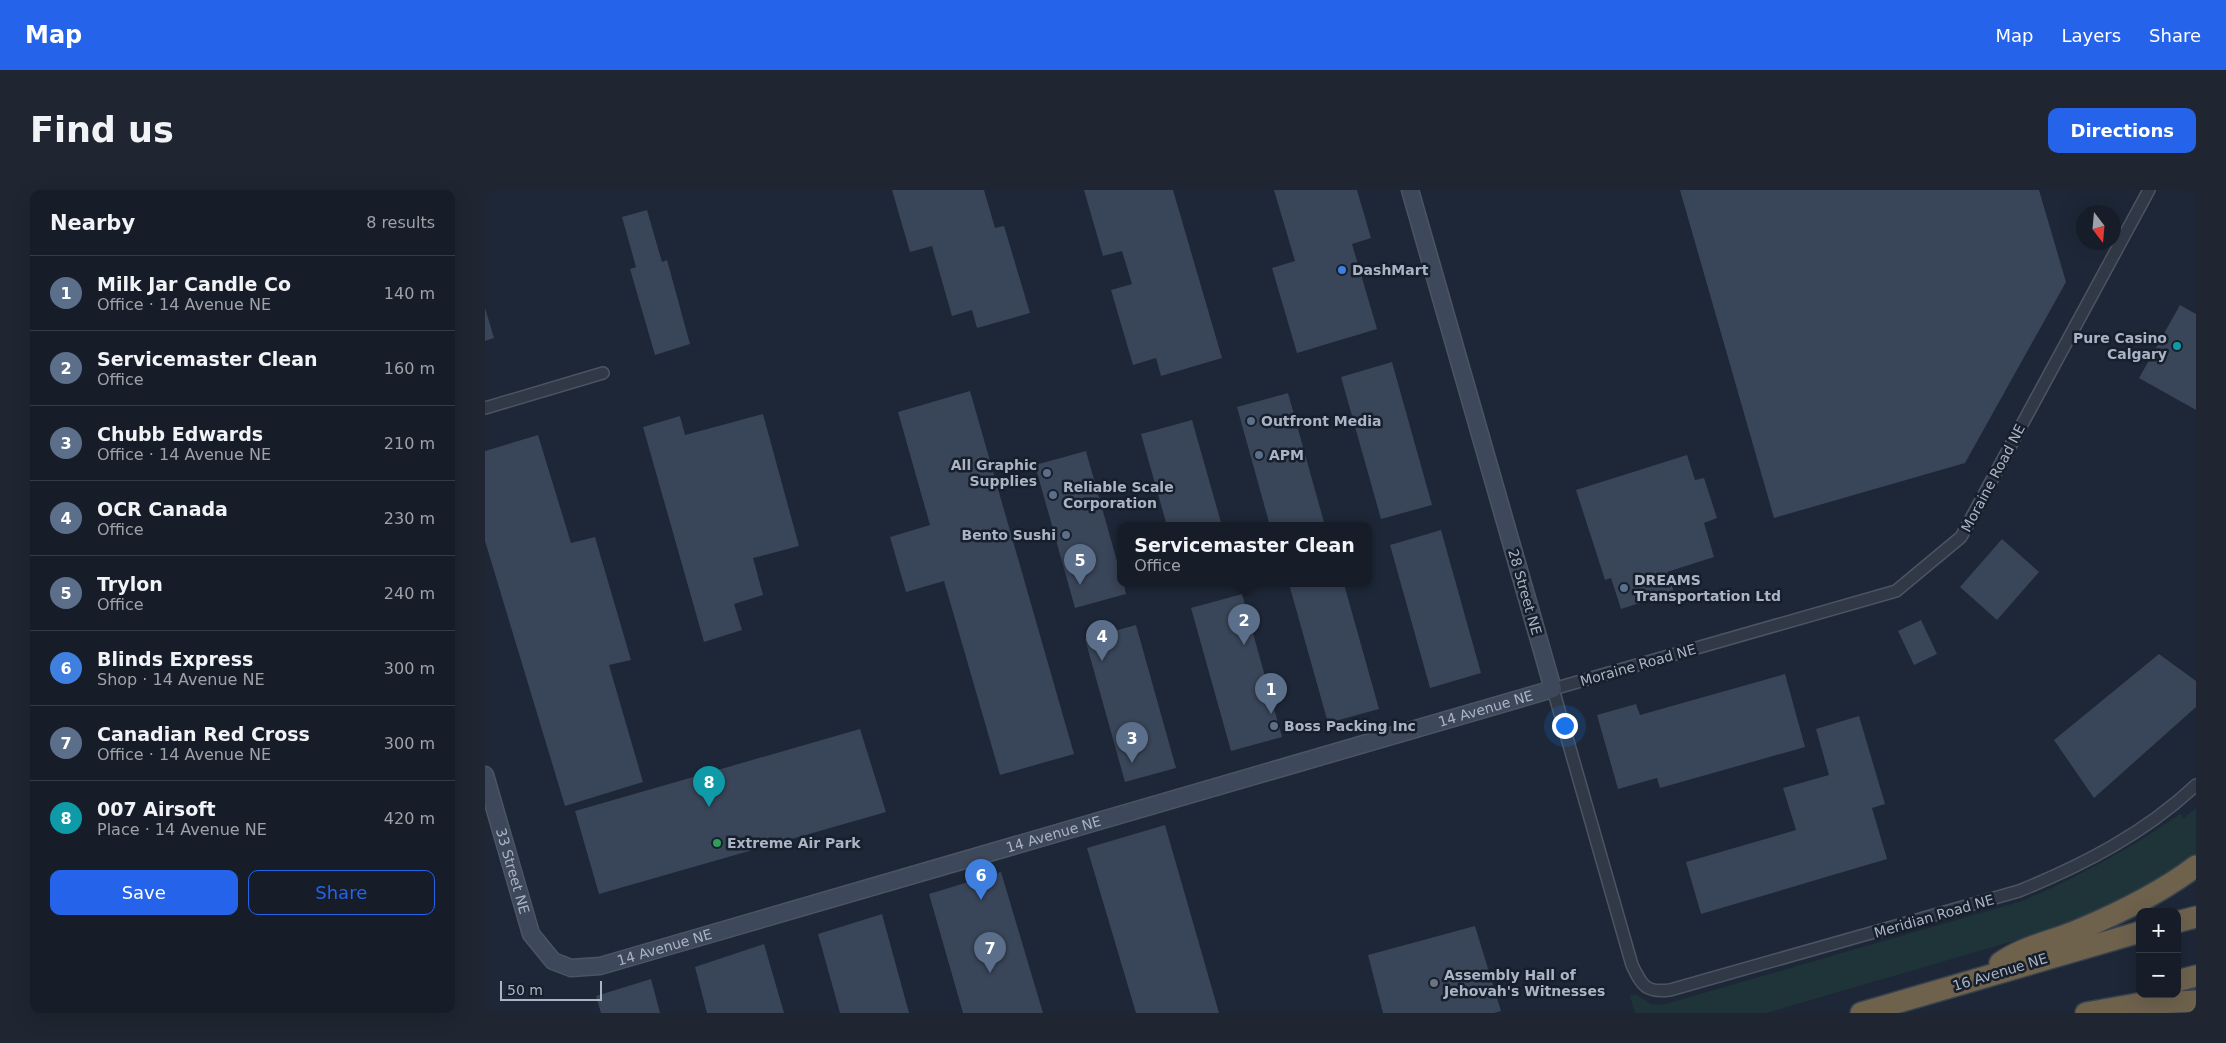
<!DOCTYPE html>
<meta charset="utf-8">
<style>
:root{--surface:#161d29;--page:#1f2631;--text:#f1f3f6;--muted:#9ea2a8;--line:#353b46;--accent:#2563eb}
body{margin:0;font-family:"DejaVu Sans",sans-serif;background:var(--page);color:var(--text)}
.controls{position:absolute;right:15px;bottom:15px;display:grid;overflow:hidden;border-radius:10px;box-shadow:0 5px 20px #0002}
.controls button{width:45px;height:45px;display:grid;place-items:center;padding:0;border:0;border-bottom:1px solid var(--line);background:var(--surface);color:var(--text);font:25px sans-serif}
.compass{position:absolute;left:1591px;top:15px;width:45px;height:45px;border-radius:50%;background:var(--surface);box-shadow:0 5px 20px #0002;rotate:164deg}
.scale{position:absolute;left:15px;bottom:12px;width:102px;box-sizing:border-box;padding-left:5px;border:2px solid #aab4c5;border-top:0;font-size:14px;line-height:18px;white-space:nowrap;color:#aab4c5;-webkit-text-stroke:4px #161f2b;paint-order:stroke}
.you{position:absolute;left:1079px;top:535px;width:18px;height:18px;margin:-12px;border:4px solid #fff;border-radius:50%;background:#1a73e8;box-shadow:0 0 0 8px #1a73e833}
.badge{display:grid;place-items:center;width:32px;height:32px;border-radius:50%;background:var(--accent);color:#fff;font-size:16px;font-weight:700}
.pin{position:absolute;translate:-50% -41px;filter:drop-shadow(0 1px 2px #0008)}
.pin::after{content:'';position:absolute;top:26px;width:18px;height:15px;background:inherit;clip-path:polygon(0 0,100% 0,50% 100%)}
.popup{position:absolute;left:632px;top:332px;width:255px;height:65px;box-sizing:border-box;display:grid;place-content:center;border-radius:10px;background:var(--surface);filter:drop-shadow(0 1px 4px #0005);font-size:16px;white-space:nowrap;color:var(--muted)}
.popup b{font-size:19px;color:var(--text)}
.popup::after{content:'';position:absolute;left:50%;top:100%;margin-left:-10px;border:10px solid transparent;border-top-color:var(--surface)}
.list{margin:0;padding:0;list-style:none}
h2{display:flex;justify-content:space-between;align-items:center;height:65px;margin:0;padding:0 20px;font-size:21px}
h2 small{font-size:16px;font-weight:400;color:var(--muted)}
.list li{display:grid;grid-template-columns:32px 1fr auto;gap:15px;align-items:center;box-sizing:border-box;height:75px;padding:0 20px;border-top:1px solid var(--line)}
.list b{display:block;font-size:19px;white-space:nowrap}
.list p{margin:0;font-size:16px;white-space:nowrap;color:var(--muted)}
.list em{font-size:16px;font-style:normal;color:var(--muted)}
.actions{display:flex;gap:10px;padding:15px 20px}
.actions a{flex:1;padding:11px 0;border:1px solid var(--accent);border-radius:10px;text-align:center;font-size:18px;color:var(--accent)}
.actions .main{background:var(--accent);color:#fff}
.map{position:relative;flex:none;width:1711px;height:823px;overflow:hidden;border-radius:10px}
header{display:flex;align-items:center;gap:30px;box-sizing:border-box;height:70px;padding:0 25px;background:var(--accent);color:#fff}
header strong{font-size:24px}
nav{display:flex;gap:28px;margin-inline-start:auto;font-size:18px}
.intro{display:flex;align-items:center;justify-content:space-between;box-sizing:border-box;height:120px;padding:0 30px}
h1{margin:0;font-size:35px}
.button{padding:12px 22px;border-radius:10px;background:var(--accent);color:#fff;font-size:18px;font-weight:700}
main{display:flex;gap:30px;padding:0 30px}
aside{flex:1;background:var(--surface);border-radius:10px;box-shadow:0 5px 20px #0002}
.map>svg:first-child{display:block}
.green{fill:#1f3438}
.building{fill:#394558}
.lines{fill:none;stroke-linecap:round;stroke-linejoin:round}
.street-casing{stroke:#4b5462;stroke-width:14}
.secondary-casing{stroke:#4b5462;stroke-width:19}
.highway-casing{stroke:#38414e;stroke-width:24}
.street{stroke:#313947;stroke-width:11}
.secondary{stroke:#3e485b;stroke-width:16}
.highway{stroke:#6e624d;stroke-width:21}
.shop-dot{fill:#3f7fe0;stroke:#161f2b;stroke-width:2}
.culture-dot{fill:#0f9aa8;stroke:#161f2b;stroke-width:2}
.service-dot{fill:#5c6f8a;stroke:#161f2b;stroke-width:2}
.leisure-dot{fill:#2e9e5b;stroke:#161f2b;stroke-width:2}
.worship-dot{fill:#6b7280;stroke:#161f2b;stroke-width:2}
.labels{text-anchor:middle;stroke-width:5;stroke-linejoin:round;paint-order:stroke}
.poi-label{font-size:14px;font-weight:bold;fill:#aab4c5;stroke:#161f2b;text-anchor:start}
.street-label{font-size:14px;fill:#aab4c5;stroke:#161f2b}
</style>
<header>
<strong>Map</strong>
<nav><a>Map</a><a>Layers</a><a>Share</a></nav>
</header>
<div class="intro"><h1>Find us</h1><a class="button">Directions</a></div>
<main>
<aside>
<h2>Nearby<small>8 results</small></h2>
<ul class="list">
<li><span class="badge" style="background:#5c6f8a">1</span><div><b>Milk Jar Candle Co</b><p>Office · 14 Avenue NE</p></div><em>140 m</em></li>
<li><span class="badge" style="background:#5c6f8a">2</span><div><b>Servicemaster Clean</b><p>Office</p></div><em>160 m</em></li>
<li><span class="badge" style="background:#5c6f8a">3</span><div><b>Chubb Edwards</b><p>Office · 14 Avenue NE</p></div><em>210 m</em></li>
<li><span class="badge" style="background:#5c6f8a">4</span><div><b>OCR Canada</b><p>Office</p></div><em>230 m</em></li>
<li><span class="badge" style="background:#5c6f8a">5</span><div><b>Trylon</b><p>Office</p></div><em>240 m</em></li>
<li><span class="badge" style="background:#3f7fe0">6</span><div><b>Blinds Express</b><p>Shop · 14 Avenue NE</p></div><em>300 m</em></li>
<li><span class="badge" style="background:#5c6f8a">7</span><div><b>Canadian Red Cross</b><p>Office · 14 Avenue NE</p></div><em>300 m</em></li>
<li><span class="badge" style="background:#0f9aa8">8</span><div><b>007 Airsoft</b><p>Place · 14 Avenue NE</p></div><em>420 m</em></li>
</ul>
<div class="actions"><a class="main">Save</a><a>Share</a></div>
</aside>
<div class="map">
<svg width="1711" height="823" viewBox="0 0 1711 823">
<rect width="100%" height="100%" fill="#1d2737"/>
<!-- green -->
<path class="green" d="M1711 618V665L1701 673 1633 713 1532 750 1281 823H1150L1145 806 1150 804 1166 814 1177 815 1537 711C1595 686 1643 660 1695 624L1699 628Z"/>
<!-- building -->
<path class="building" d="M407 0H499L510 38 519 36 545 123 492 138 487 120 467 126 447 56 425 62Z
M599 0H688L737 168 676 186 671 168 648 175 626 100 647 94 637 61 618 66Z
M789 0H872L886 48 867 54 892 139 812 163 787 78 810 71Z
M1195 0H1554L1581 92 1480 273 1289 328Z
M162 20 177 72 182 70 205 154 170 165 145 79 151 77 137 27Z
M1695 115 1711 124V220L1654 188Z
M0 118 9 148 0 151Z
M907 172 947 315 896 329 856 187Z
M485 201 589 564 515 585 459 391 421 402 405 347 445 335 413 222Z
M803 203 840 336H785L752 217Z
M278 224 314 356 268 368 278 405 249 414 257 440 219 452 158 237 195 226 200 245Z
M707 230 737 336H682L656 244Z
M53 245 86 353 110 347 146 470 124 475 158 592 80 616 0 351V261Z
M601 261 635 382V394H639L641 404 590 418 550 275Z
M1202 265 1210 290 1219 288 1232 328 1219 333 1229 367 1182 382 1189 402 1136 419 1126 388 1120 390 1091 300Z
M956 340 996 483 945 498 905 355Z
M1517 349 1554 382 1512 430 1475 397Z
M804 394H859L894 519 843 533Z
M757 404 797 547 746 561 706 418Z
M1436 430 1452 464 1429 475 1413 441Z
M651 435 691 578 640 592 600 449Z
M1674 464 1711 491V517L1609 608 1569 550Z
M1300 484 1320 557 1175 598 1172 588 1133 599 1112 525 1151 514 1155 525Z
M1374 526 1400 614 1387 618 1402 669 1216 724 1201 672 1311 640 1298 598 1344 585 1331 539Z
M375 539 401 622 114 704 90 621Z
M680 635 734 823H651L602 658Z
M516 682 558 823H478L444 704Z
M397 724 424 823H355L333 744Z
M990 736 1016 821 1009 823H898L883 765Z
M279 754 299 823H222L210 777Z
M166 789 175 823H116L111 806Z"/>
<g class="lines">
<!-- street casing -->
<g class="street-casing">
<path id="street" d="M1664 0 1476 347 1411 401 1068 499 1147 775C1157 796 1161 803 1185 800L1534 701C1598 675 1660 643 1711 595
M0 218 118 183"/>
</g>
<!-- secondary casing -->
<g class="secondary-casing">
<g id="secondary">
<path id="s1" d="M0 585 46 744 68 771 86 778 115 776 1068 499 925 0"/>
</g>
</g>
<!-- highway casing -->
<g class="highway-casing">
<path id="highway" d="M1692 732 1711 727
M1515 773C1537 757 1564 752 1589 742 1632 724 1674 704 1711 676
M1692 791 1711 786
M1376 823 1655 742
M1601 823 1652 814 1711 811"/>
</g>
<!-- street -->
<use href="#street" class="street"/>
<!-- secondary -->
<use href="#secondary" class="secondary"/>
<!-- highway -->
<use href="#highway" class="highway"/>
</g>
<!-- markers -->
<circle class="shop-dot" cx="857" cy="80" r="5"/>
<circle class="culture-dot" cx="1692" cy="156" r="5"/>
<g class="service-dot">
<circle cx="766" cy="231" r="5"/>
<circle cx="774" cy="265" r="5"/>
<circle cx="562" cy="283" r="5"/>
<circle cx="568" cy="305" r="5"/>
<circle cx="581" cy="345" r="5"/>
<circle cx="1139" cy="398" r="5"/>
<circle cx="789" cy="536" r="5"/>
</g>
<circle class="leisure-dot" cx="232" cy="653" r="5"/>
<circle class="worship-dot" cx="949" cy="793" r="5"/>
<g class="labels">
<!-- poi labels -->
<g class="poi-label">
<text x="867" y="85">DashMart</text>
<text x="1682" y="153" text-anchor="end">Pure Casino<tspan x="1682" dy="16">Calgary</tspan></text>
<text x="776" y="236">Outfront Media</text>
<text x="784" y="270">APM</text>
<text x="552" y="280" text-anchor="end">All Graphic<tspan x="552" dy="16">Supplies</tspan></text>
<text x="578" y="302">Reliable Scale<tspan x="578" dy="16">Corporation</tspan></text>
<text x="571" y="350" text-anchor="end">Bento Sushi</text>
<text x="1149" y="395">DREAMS<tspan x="1149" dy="16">Transportation Ltd</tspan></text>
<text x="799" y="541">Boss Packing Inc</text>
<text x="242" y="658">Extreme Air Park</text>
<text x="959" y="790">Assembly Hall of<tspan x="959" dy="16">Jehovah's Witnesses</tspan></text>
</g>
<!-- street labels -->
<g class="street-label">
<text transform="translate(1508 288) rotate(-62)" y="5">Moraine Road NE</text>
<text transform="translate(1040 402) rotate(74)" y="5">28 Street NE</text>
<text transform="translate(1153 475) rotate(-16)" y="5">Moraine Road NE</text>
<text dy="5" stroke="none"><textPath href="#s1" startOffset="1171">14 Avenue NE</textPath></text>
<text dy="5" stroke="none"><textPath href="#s1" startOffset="721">14 Avenue NE</textPath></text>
<text dy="5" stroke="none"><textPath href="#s1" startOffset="100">33 Street NE</textPath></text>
<text transform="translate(1449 726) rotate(-16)" y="5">Meridian Road NE</text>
<text dy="5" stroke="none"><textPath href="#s1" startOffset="316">14 Avenue NE</textPath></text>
<text transform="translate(1515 782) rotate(-17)" y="5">16 Avenue NE</text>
</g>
</g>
</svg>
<div class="controls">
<button>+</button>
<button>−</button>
</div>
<svg class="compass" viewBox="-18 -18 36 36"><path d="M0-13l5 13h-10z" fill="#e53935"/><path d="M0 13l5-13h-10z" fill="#9ea2a8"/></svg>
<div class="scale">50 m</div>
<div class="you"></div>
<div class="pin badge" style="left:786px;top:524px;background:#5c6f8a">1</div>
<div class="pin badge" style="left:759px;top:455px;background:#5c6f8a">2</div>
<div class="popup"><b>Servicemaster Clean</b>Office</div>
<div class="pin badge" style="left:647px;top:573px;background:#5c6f8a">3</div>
<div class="pin badge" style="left:617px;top:471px;background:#5c6f8a">4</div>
<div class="pin badge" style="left:595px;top:395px;background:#5c6f8a">5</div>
<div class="pin badge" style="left:496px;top:710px;background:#3f7fe0">6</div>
<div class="pin badge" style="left:505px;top:783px;background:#5c6f8a">7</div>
<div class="pin badge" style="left:224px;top:617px;background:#0f9aa8">8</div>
</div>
</main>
